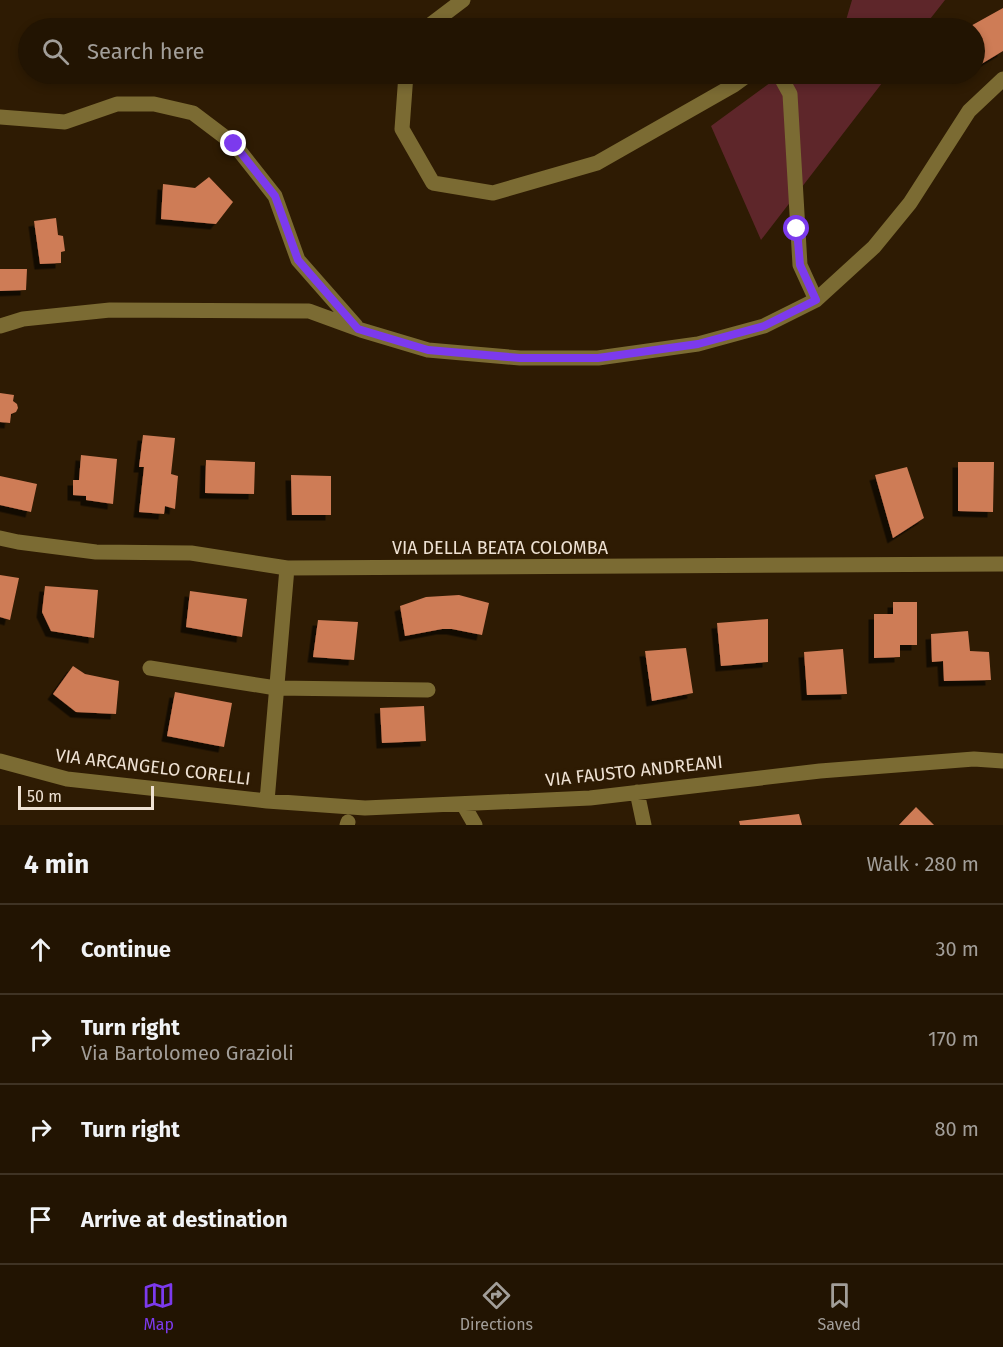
<!DOCTYPE html>
<meta charset="utf-8">
<style>
:root{--surface:#221402;--page:#2e2111;--text:#f1f3f6;--muted:#a29e99;--line:#3f3324;--accent:#7c3aed}
body{margin:0;font-family:"Fira Sans",sans-serif;background:var(--page);color:var(--text)}
.scale{position:absolute;left:18px;bottom:15px;width:136px;box-sizing:border-box;padding-left:6px;border:3px solid #eee1d3;border-top:0;font-size:16px;line-height:21px;white-space:nowrap;color:#eee1d3;-webkit-text-stroke:4px #2e1b03;paint-order:stroke}
.stop{position:absolute;width:18px;height:18px;margin:-14px;border:4px solid #7c3aed;border-radius:50%;background:#fff}
.stop.end{background:#7c3aed;border-color:#fff;box-shadow:0 2px 6px #0008}
.list{margin:0;padding:0;list-style:none}
h2{display:flex;justify-content:space-between;align-items:center;height:78px;margin:0;padding:0 24px;font-size:26px}
h2 small{font-size:20px;font-weight:400;color:var(--muted)}
.list li{display:grid;grid-template-columns:39px 1fr auto;gap:18px;align-items:center;box-sizing:border-box;height:90px;padding:0 24px;border-top:2px solid var(--line)}
.list b{display:block;font-size:22px;white-space:nowrap}
.list p{margin:0;font-size:20px;white-space:nowrap;color:var(--muted)}
.list em{font-size:20px;font-style:normal;color:var(--muted)}
.icon{flex:none;width:33px;height:33px;fill:none;stroke:currentColor;stroke-width:2;stroke-linecap:round;stroke-linejoin:round}
.map{position:relative;flex:none;width:1003px;height:825px;overflow:hidden}
.search{position:absolute;background:var(--surface);box-shadow:0 3px 9px #0003;left:18px;right:18px;top:18px;height:66px;display:flex;align-items:center;gap:15px;box-sizing:border-box;padding:0 21px;border-radius:33px;color:var(--muted);font-size:22px}
.sheet{height:438px;background:var(--surface)}
nav{display:flex;justify-content:space-around;align-items:center;box-sizing:border-box;height:84px;border-top:2px solid var(--line);background:var(--surface);font-size:16px;color:var(--muted)}
nav a{display:grid;justify-items:center;gap:3px}
nav .on{color:var(--accent)}
.map>svg:first-child{display:block}
.green{fill:#5e262a}
.building{fill:#ce7b57;filter:url(#shadow)}
.lines{fill:none;stroke-linecap:round;stroke-linejoin:round}
.minor{stroke:#7b6b33;stroke-width:15}
.route{stroke:#7c3aed;stroke-width:8}
.labels{text-anchor:middle;stroke-width:6;stroke-linejoin:round;paint-order:stroke}
.street-label{font-size:18px;fill:#eee1d3;stroke:#2e1b03}
</style>
<div class="map">
<svg width="1003" height="825" viewBox="0 0 1003 825">
<defs>
<filter id="shadow"><feDropShadow dx="-5.5" dy="5.5" stdDeviation="0" flood-color="#0009"/></filter>
</defs>
<rect width="100%" height="100%" fill="#2e1b03"/>
<!-- green -->
<path class="green" d="M852 0H945L923 28H842L844 27Z
M782 74H889L761 240 711 126Z"/>
<!-- building -->
<path class="building" d="M1003 8V51L978 66 974 63V28H967Z
M209 177 233 202 216 224 161 219 163 184 195 188Z
M56 218 58 235 63 236 65 251 61 252V263L40 264 34 221Z
M0 269H27L26 290 0 291Z
M0 393 14 395 13 401 17 404 18 408 16 412 11 414 10 423 0 422Z
M143 435 175 438 171 474 178 476 175 509 165 506 164 514 139 512 144 467H139Z
M81 455 117 459 113 504 86 500V496L73 495V480H79Z
M206 460 255 462 254 494 205 493Z
M958 462H994L993 512 958 511Z
M907 467 924 518 893 538 875 475Z
M291 475 331 476V515H292Z
M0 476 37 484 31 512 0 505Z
M0 575 19 578 10 620 0 617Z
M45 586 98 590 94 638 51 631 42 612Z
M190 591 247 599 242 637 186 627Z
M459 595 489 603 482 635 452 629H442L405 636 400 606 426 597Z
M893 602H917V645H900V657L874 658V614H893Z
M768 619V662L721 666 717 623Z
M318 620 358 622 354 660 313 657Z
M968 631 970 651 989 652 991 680 944 681 943 661 932 662 931 634Z
M686 648 693 693 652 701 645 651Z
M843 649 847 694 807 695 804 652Z
M73 666 85 674 119 681 116 714 76 712 53 694Z
M175 692 232 703 224 747 167 736Z
M424 706 426 741 382 743 380 708Z
M916 807 934 825H899Z
M799 814 802 825H740L739 821Z"/>
<g class="lines">
<!-- minor -->
<path class="minor" d="M429 28 430 25 463 0
M406 74 402 129 433 183 493 193 597 163 734 85 749 74
M779 74 790 94 800 265 816 300
M0 117 65 122 117 104H154L193 113 234 144 275 196 298 260 356 326
M0 326 23 319 110 310 309 311 361 330 428 350 520 358H598L698 344 764 326 816 300 874 247 910 203 969 111 1003 79
M0 538 18 542 96 552 191 553 287 568 1003 564
M150 668 276 688 428 690
M0 761 67 779 267 801 365 808 590 798 820 771 974 759 1003 761
M637 792 644 825
M267 801 287 568
M463 804 475 825
M347 825 348 822"/>
</g>
<g class="lines">
<!-- route -->
<path class="route" d="M234 144 275 196 298 260 358 329 428 350 520 358H598L698 344 764 326 816 300 800 265 797 229"/>
</g>
<g class="labels">
<!-- street labels -->
<g class="street-label">
<text x="500" y="554">VIA DELLA BEATA COLOMBA</text>
<text transform="translate(153 767) rotate(7)" y="6">VIA ARCANGELO CORELLI</text>
<text transform="translate(634 771) rotate(-6)" y="6">VIA FAUSTO ANDREANI</text>
</g>
</g>
</svg>
<div class="scale">50 m</div>
<div class="stop" style="left:797px;top:229px"></div>
<div class="stop end" style="left:234px;top:144px"></div>
<div class="search"><svg class="icon" aria-label="search" viewBox="0 0 24 24"><circle cx="10" cy="10" r="6"/><path d="M15 15l6 6"/></svg>Search here</div>
</div>
<section class="sheet">
<h2>4 min<small>Walk · 280 m</small></h2>
<ul class="list">
<li><svg class="icon" aria-label="ahead" viewBox="0 0 24 24"><path d="M12 20V5M6 11l6-6 6 6"/></svg><div><b>Continue</b></div><em>30 m</em></li>
<li><svg class="icon" aria-label="right" viewBox="0 0 24 24"><path d="M7 20v-9h11M14 6l5 5-5 5"/></svg><div><b>Turn right</b><p>Via Bartolomeo Grazioli</p></div><em>170 m</em></li>
<li><svg class="icon" aria-label="right" viewBox="0 0 24 24"><path d="M7 20v-9h11M14 6l5 5-5 5"/></svg><div><b>Turn right</b></div><em>80 m</em></li>
<li><svg class="icon" aria-label="arrive" viewBox="0 0 24 24"><path d="M6 21V4h12l-3 4 3 4H6"/></svg><div><b>Arrive at destination</b></div></li>
</ul>
</section>
<nav>
<a class="on"><svg class="icon" aria-label="map" viewBox="0 0 24 24"><path d="M3 6l6-2 6 2 6-2v14l-6 2-6-2-6 2zM9 4v14M15 6v14"/></svg>Map</a>
<a><svg class="icon" aria-label="directions" viewBox="0 0 24 24"><path d="M12 3l9 9-9 9-9-9zM9 14v-3h6M13 9l2 2-2 2"/></svg>Directions</a>
<a><svg class="icon" aria-label="saved" viewBox="0 0 24 24"><path d="M7 4h10v16l-5-4-5 4z"/></svg>Saved</a>
</nav>
